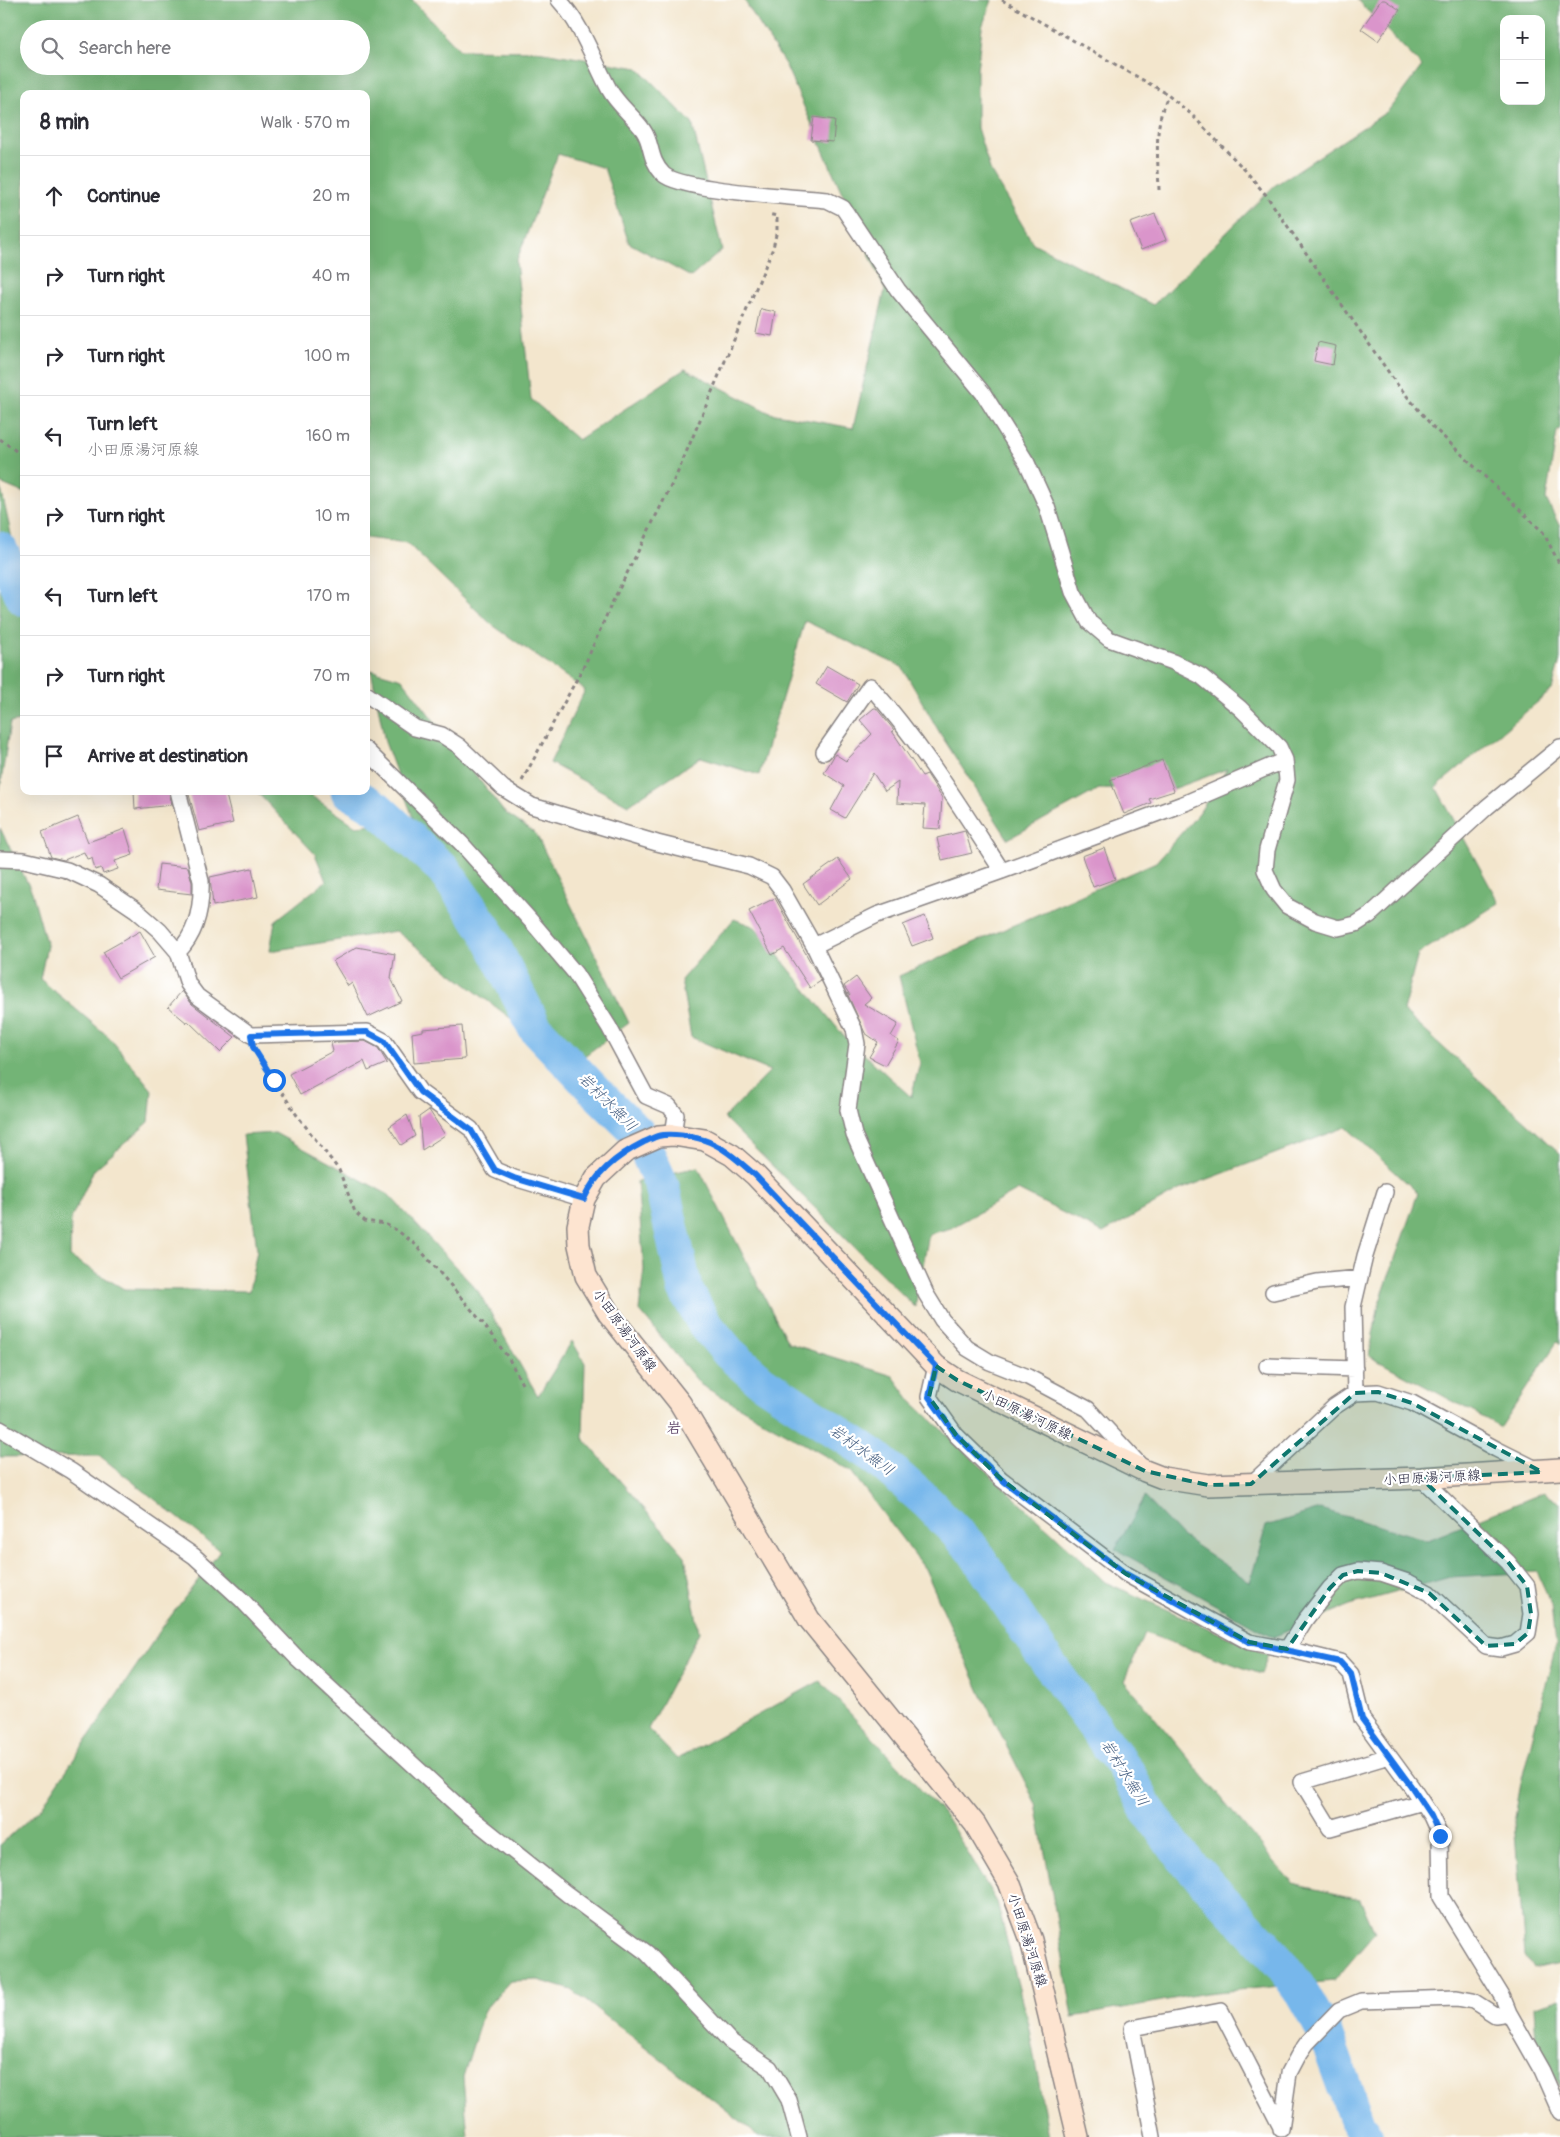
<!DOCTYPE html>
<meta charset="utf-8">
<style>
:root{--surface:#fff;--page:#f7f7f7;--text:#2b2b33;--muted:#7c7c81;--line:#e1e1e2}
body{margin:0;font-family:Pangolin,"Klee One",sans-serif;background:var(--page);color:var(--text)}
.controls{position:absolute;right:15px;top:15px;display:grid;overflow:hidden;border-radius:10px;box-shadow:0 5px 20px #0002}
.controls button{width:45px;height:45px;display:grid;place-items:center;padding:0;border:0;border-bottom:1px solid var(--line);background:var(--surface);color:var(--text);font:25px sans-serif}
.stop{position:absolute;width:15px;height:15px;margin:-11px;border:4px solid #1a73e8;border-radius:50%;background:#fff}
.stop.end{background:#1a73e8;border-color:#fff;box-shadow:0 1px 5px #0008}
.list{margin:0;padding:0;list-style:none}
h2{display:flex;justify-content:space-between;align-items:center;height:65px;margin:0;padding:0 20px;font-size:21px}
h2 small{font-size:16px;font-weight:400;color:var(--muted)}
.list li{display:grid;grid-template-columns:32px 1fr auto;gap:15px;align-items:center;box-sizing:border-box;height:80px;padding:0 20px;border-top:1px solid var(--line)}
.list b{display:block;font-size:19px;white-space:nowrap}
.list p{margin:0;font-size:16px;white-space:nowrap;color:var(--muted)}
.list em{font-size:16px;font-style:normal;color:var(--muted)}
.icon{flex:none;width:28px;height:28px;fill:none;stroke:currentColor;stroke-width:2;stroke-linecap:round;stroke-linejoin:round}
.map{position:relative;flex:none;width:1560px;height:2137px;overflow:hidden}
.search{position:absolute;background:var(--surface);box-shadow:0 5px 20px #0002;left:20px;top:20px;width:350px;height:55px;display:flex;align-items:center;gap:12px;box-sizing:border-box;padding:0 18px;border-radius:28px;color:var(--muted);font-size:19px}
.panel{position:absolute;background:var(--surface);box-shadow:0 5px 20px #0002;left:20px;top:90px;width:350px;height:705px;border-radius:10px}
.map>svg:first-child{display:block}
.forest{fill:#73b476;stroke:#4a6b58;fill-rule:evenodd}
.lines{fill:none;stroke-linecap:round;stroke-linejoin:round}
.river{stroke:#77b7eb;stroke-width:35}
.building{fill:#da95cb}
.minor-casing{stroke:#8a8484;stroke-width:18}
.secondary-casing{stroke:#8a8484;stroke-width:24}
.path{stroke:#8a8484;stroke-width:3;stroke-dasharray:4 4;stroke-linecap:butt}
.minor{stroke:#fff;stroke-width:15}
.secondary{stroke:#fde4d0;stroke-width:21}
.route{stroke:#1a73e8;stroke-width:6}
.marked{fill:#0f766e;fill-opacity:0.2;stroke:#0f766e;stroke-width:4;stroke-dasharray:10 6;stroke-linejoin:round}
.labels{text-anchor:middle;stroke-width:4.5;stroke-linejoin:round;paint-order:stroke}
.street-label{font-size:14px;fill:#22223b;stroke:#fff}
.water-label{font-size:15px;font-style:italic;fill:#445e81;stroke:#fff}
.neighbourhood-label{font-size:15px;font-weight:bold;fill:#624a6d;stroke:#fff}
</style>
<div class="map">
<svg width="1560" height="2137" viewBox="0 0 1560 2137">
<rect width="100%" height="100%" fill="#fff"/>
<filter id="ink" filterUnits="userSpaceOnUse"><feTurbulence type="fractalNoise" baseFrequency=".02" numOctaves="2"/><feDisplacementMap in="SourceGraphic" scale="10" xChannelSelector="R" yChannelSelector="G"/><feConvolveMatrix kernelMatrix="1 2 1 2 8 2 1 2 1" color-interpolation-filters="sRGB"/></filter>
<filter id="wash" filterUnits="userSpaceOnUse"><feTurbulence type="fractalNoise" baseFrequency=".0096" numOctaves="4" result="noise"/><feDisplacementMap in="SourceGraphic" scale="20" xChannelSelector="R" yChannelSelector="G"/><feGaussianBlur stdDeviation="1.12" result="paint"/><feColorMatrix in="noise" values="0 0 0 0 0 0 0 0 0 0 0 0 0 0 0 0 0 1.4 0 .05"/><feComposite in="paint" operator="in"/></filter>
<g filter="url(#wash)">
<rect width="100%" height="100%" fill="#f3e6cd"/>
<!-- forest -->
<path class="forest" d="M0 0H412L460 50 537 51 638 68 692 123 722 250 691 277 629 243 604 168 558 154 516 262 531 399 578 440 685 369 770 413 853 428 885 290 786 66 744 0H992L982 27 977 70V128L991 172 1033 243 1153 305 1274 186 1388 111 1422 66 1357 0H1560V428L1557 432 1546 499 1560 527V660L1552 690 1436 787 1499 903 1418 954 1403 1011 1560 1153V1345L1557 1342 1501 1427 1369 1356 1379 1304 1418 1193 1346 1127 1179 1190 1103 1233 1018 1190 951 1228 929 1234 915 1307 724 1118 770 1071 691 1037 681 980 734 919 755 927 843 1035 911 1097 920 1063 899 976 1156 862 1199 813 1227 769 1168 791 1099 789 1008 839 941 735 902 667 805 621 759 775 701 757 628 805 550 763 585 690 491 624 407 543 366 538V94H24V493L0 483ZM1504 19H1541V101H1504ZM29 29H361V66H29Z
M0 484 24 593V720L10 723 0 790Z
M371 670 402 679 504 812 536 834 629 1023 572 1065 396 931 270 951 275 921 326 881 315 854 256 791H304L356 826 414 820 385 742Z
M0 828 32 892 47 946 40 979 109 1037 152 1090 149 1122 94 1170 71 1219 70 1257 124 1289 249 1291 257 1250 243 1135 275 1133 389 1195 478 1291 538 1396 572 1341 585 1363 583 1438 685 1556 699 1632 648 1729 677 1759 820 1681 947 1818 997 1902 1028 2024 1049 2137H758L752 2130 572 1990 538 1980 510 1981 484 2010 463 2077 468 2137H0V1845L41 1808 164 1625 220 1551 100 1456 0 1457Z
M698 1167 788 1343 893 1376 911 1401 1105 1582 1268 1655 1261 1674 1145 1633 1124 1681 1293 1884 1360 1899 1375 1933 1334 1981 1206 1993 1073 2017 1050 1881 1036 1804 981 1694 925 1569 850 1470 701 1385 639 1310 644 1269 637 1181Z
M1543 1493 1560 1503V1963L1533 1969 1525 1956 1514 1822 1521 1783 1556 1644 1552 1605 1537 1572 1450 1577 1350 1605 1273 1637 1115 1549 1145 1497 1182 1536 1250 1582 1266 1526 1320 1509 1428 1540Z
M1560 1999V2087L1536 2044 1534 2007Z"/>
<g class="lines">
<!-- river -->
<path class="river" d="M0 549 24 599
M348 791 377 808 444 870 485 929 535 1028 596 1092 639 1134 662 1186 685 1289 704 1323 729 1353 761 1381 874 1456 927 1502 972 1548 1046 1660 1127 1771 1145 1806 1180 1854 1280 1962 1301 1991 1325 2033 1358 2125 1366 2137"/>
</g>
<g id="blocks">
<!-- building -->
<path class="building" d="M1381 0H1385L1400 10 1378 41 1361 29Z
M814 117 835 120 833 142 811 140Z
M1155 214 1166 240 1141 250 1130 223Z
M761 309 776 312 772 336 756 333Z
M1318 342 1336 346 1333 365 1314 361Z
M827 666 858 684 847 702 816 684Z
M874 708H876L894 730 892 731 922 776 927 774 942 798 940 829 923 828 925 805 897 803 898 782 885 791 873 773 845 818 831 810 844 786 824 773 835 754 846 761 872 734 860 720Z
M1162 760 1174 791 1149 799 1151 803 1124 814 1110 780Z
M134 791H169L172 805 135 809Z
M188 791H225L233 823 199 831Z
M78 817 88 842 125 829 133 855 115 861 118 869 103 874 101 868 95 870 92 858 87 859 84 852 64 860 51 857 42 832Z
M965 831 972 853 942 860 937 838Z
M1104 848 1115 879 1093 887 1082 856Z
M838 859 852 879 817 905 803 884Z
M159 864 188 867 192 882V894L156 890Z
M252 868 258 897 213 906 210 877Z
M775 898 821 981 810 988 784 948 772 955 749 911Z
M925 916 933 938 912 946 903 925Z
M140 931 155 957 118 978 103 952Z
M357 947 395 954 391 978 402 1001 368 1017 352 983 348 986 333 961Z
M856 977 871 998 864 1004 898 1024 891 1036 899 1041 885 1065 869 1057 878 1042 865 1033 847 993 850 995 844 986Z
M182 991 192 1004 235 1037 220 1052 188 1021 187 1023 168 1007Z
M462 1026 465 1059 414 1063 412 1033 423 1031V1029Z
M365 1041 378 1048 387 1063 368 1071 364 1061 300 1095 289 1074 333 1051 331 1044 338 1042Z
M429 1110 445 1135 422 1150 419 1117Z
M407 1115 415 1136 401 1145 389 1127Z"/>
</g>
</g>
<g filter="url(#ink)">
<use href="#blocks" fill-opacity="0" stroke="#8a8484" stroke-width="1"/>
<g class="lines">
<!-- minor casing -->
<g class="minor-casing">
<path id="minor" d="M559 0C582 25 593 59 609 89 617 104 633 116 643 130 653 144 648 158 663 174 681 191 797 197 827 200L843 208 898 290 983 393 1027 463 1047 507 1073 592 1089 622 1109 639 1173 662 1201 676 1240 708 1279 747 1285 760 1287 780 1267 850 1265 870 1274 890 1287 906 1315 921 1338 928 1356 924 1370 915 1487 807 1560 747
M366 694 415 728 442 735 459 746 503 788 532 806 657 843 749 866 772 877 782 890 814 946 854 1029 857 1044 848 1110 854 1135 926 1294 942 1320 967 1348 990 1362 1028 1377 1088 1409 1140 1465
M366 750 461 843 531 921 575 973 609 1027 646 1096 669 1106 676 1115 673 1135
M824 752 870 686C921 743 961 808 1002 871
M0 859 24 860 67 870 99 885 136 910 160 931 178 952 188 984 197 996 251 1035 367 1032 384 1041 420 1092 471 1129 495 1170 514 1178 584 1199
M814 946 877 915 1002 871 1188 802 1285 760
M178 952C197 933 202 907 201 881L178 791
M1273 1292 1317 1282 1360 1278
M936 1366 929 1397 956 1435 1001 1479 1126 1574 1249 1642 1287 1649
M1267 1366 1355 1369
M1355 1393 1353 1307 1365 1256 1385 1192
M0 1429 71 1471 194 1556 242 1600 297 1658 469 1816 567 1894 647 1953 730 2041 770 2068 789 2100 799 2137
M1421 1478 1508 1562 1527 1586 1531 1614 1528 1633 1515 1644 1501 1648 1486 1646 1429 1593 1408 1582 1381 1573 1358 1571 1343 1575 1330 1588 1305 1620 1287 1649 1340 1662 1351 1674 1362 1719 1411 1786 1431 1816 1440 1836 1441 1897 1503 1998 1509 2013 1542 2071 1560 2112
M1251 1484 1334 1407 1355 1393 1378 1392 1412 1403 1496 1449 1536 1469
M1389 1756 1302 1782 1330 1828 1422 1802
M1281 2129 1289 2073 1298 2056 1307 2043 1339 2010 1361 2001 1457 1998 1473 2001 1495 2015 1509 2013
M1153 2137 1132 2028 1221 2011 1281 2127"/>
</g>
<!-- secondary casing -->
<g class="secondary-casing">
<path id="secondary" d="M1078 2137 1031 1940 1009 1882 975 1824 809 1619 680 1403 609 1314 586 1276 579 1245 578 1226 584 1199 596 1178 625 1151 659 1136 673 1135 705 1140 732 1155 755 1175 936 1366 957 1380 1145 1471 1163 1478 1208 1485 1421 1478 1560 1469"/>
</g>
<!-- path -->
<path class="path" d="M1002 0 1164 92 1191 114 1244 169 1266 195 1396 383 1433 427 1543 532 1560 565
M1159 190C1158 158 1153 126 1168 96
M0 439 24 457
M522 781 586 662 611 605 677 474 773 248 777 230V216L768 214
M256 1052 296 1114 339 1170 355 1212 365 1221 385 1224 398 1231 416 1245 482 1322 509 1359 522 1384"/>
<!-- minor -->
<use href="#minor" class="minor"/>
<!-- secondary -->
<use href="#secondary" class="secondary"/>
</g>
</g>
<g class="lines" filter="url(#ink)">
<!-- route -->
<path class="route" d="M274 1080 253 1047 251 1035 367 1032 384 1041 420 1092 471 1130 495 1170 514 1178 584 1199C596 1172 618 1155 644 1142 649 1140 654 1137 658 1136 670 1133 692 1136 704 1140 723 1146 740 1162 755 1175L936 1366 929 1397 956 1435 1001 1479 1126 1574 1249 1642 1340 1662 1351 1674 1362 1719 1411 1786 1431 1816 1440 1836"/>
</g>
<!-- marked area -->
<path class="marked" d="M936 1366 957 1380 1145 1471 1208 1485 1251 1484 1355 1393 1378 1392 1412 1403 1542 1472 1421 1478 1508 1562 1527 1586 1531 1614 1528 1633 1515 1644 1486 1646 1429 1593 1381 1573 1358 1571 1343 1575 1330 1588 1287 1649 1249 1642 1126 1574 1001 1479 956 1435 929 1397Z"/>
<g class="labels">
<!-- street labels -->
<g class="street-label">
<text transform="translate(625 1330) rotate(54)" y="5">小田原湯河原線</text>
<text transform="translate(1027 1414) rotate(26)" y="5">小田原湯河原線</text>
<text transform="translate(1432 1477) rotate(-3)" y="5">小田原湯河原線</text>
<text transform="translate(1028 1940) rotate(72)" y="5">小田原湯河原線</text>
</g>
<!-- water labels -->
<g class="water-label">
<text transform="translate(608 1102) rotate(45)" y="5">岩村水無川</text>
<text transform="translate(862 1450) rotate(36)" y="5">岩村水無川</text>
<text transform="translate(1125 1773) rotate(58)" y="5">岩村水無川</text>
</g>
<!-- neighbourhood labels -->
<g class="neighbourhood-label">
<text x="674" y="1433">岩</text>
</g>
</g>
</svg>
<div class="controls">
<button>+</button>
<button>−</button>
</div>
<div class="stop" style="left:274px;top:1080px"></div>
<div class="stop end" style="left:1440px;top:1836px"></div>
<div class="search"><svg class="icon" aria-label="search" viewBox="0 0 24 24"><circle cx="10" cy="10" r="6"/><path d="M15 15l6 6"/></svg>Search here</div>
<section class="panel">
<h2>8 min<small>Walk · 570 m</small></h2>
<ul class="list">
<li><svg class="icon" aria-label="ahead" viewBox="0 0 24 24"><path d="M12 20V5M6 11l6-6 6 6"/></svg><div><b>Continue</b></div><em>20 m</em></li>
<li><svg class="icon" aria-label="right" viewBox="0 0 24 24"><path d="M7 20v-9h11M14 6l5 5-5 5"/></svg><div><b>Turn right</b></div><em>40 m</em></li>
<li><svg class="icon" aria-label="right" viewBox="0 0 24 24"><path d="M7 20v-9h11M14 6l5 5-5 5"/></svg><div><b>Turn right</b></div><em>100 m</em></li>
<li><svg class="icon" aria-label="left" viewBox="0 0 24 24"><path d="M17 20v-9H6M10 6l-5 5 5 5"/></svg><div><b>Turn left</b><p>小田原湯河原線</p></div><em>160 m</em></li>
<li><svg class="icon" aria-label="right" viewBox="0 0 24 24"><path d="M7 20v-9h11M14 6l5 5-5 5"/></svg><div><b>Turn right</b></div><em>10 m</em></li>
<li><svg class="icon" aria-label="left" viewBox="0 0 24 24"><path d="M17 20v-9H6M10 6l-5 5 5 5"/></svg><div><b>Turn left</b></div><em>170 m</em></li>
<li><svg class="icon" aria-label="right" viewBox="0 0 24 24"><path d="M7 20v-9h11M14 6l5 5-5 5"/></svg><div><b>Turn right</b></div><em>70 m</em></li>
<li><svg class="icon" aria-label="arrive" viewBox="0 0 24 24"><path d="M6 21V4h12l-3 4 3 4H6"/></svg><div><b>Arrive at destination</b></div></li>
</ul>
</section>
</div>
